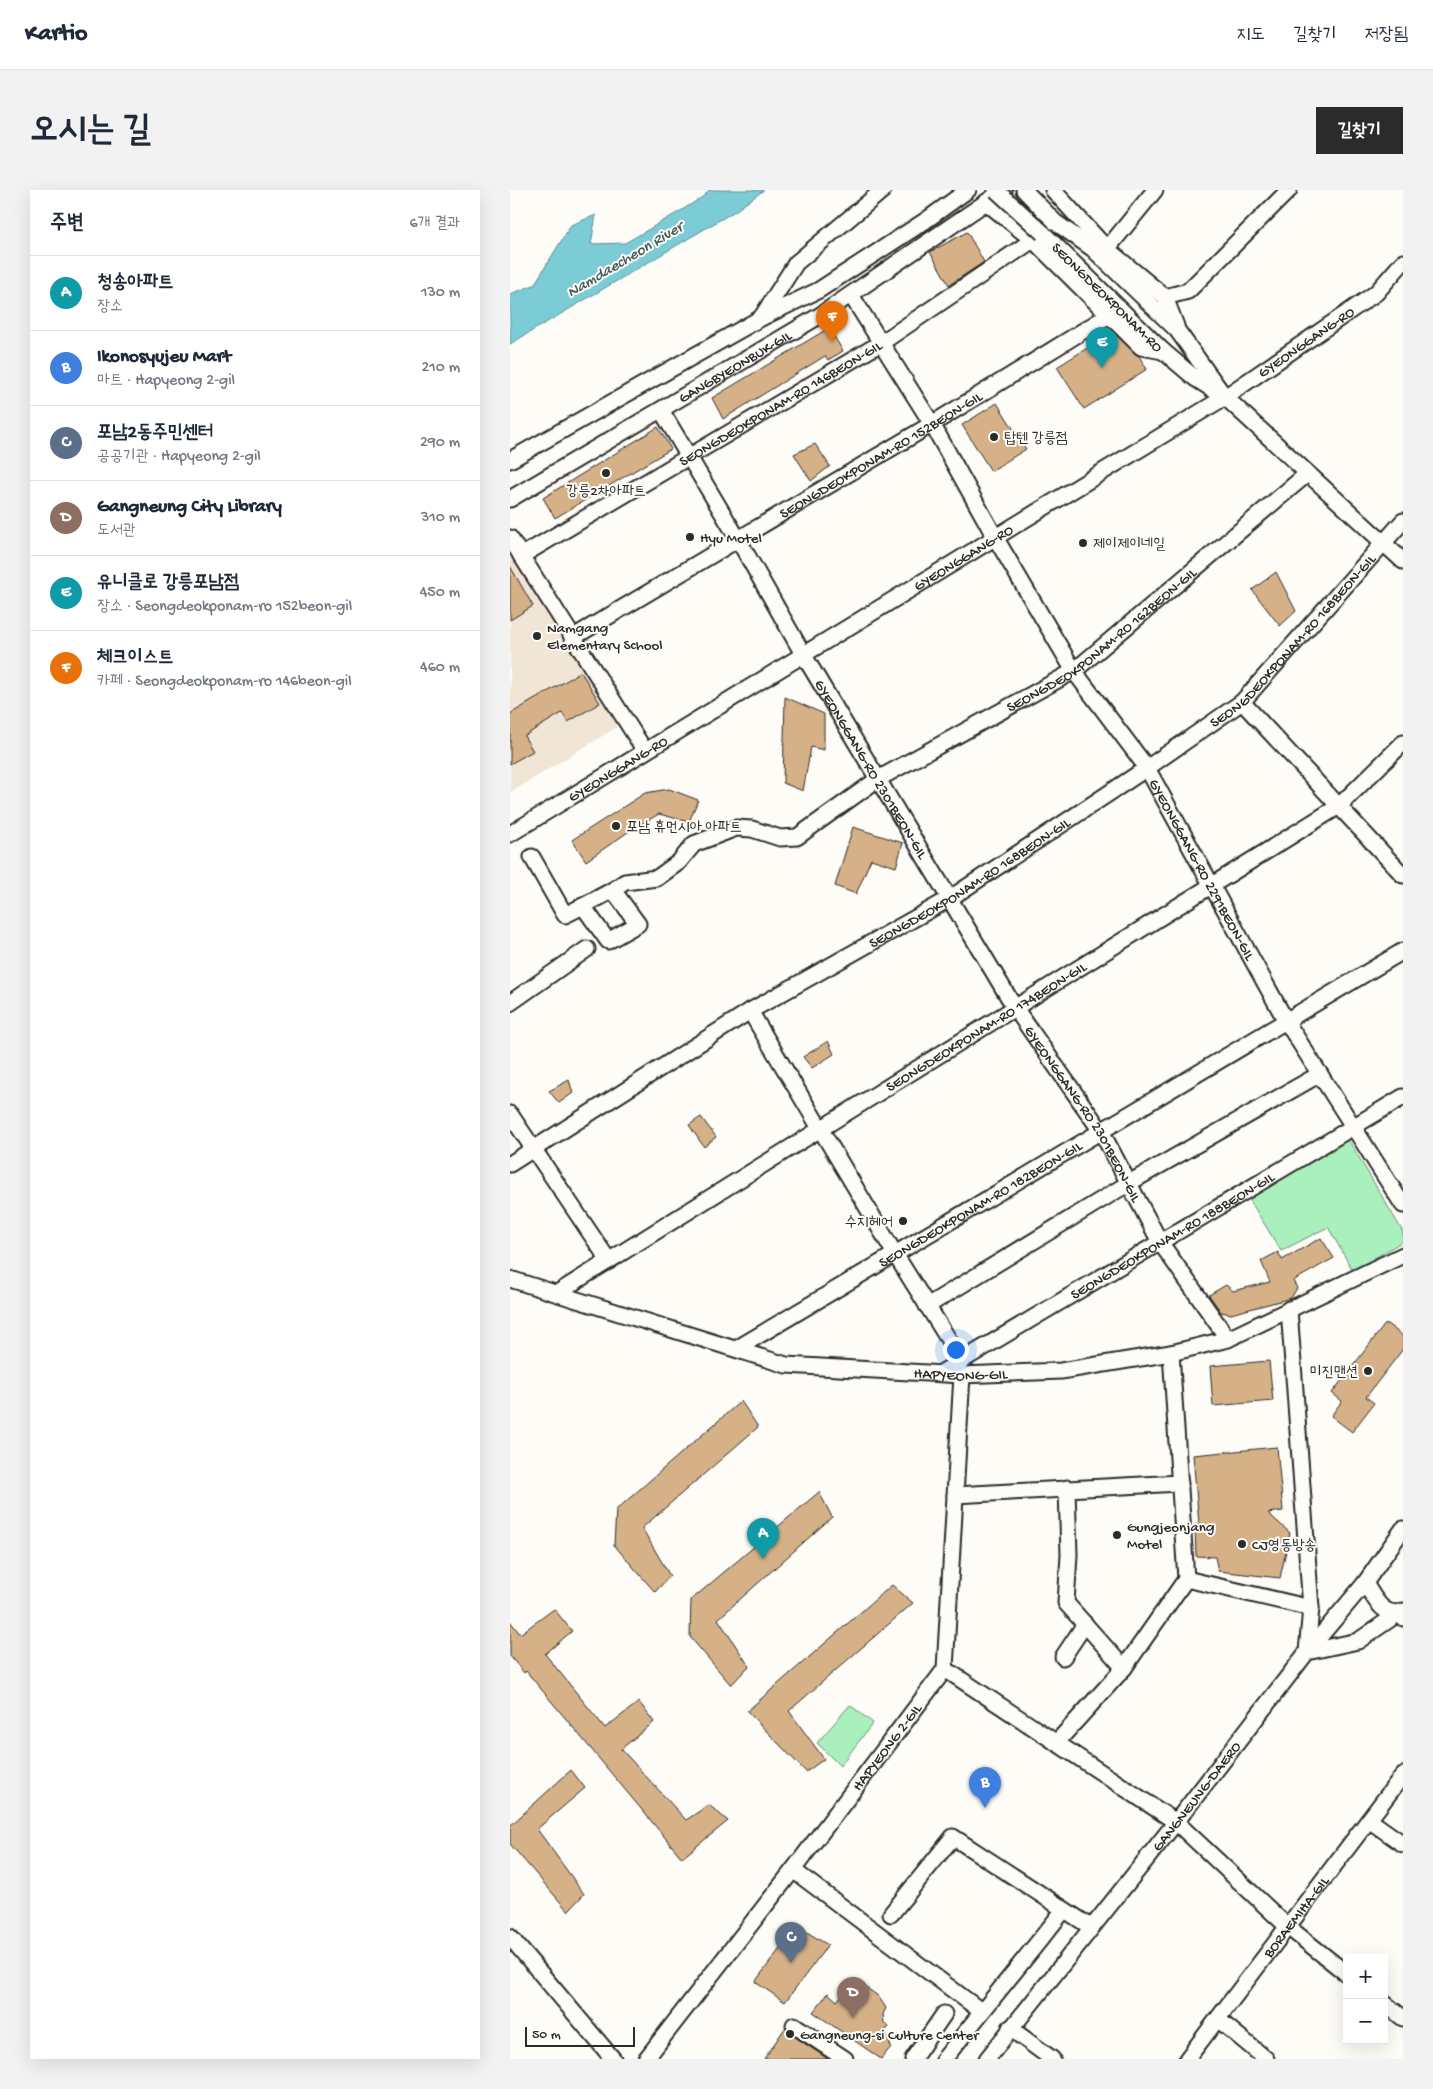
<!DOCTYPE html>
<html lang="ko">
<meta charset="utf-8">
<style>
:root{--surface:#fff;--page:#f2f2f3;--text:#1f2937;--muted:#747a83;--line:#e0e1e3;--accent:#2b2b2b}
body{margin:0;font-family:"Gochi Hand","Poor Story",sans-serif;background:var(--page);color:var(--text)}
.controls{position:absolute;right:15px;bottom:15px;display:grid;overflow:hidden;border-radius:0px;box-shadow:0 5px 20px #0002}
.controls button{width:45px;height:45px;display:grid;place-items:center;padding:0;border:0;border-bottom:1px solid var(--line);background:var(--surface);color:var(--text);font:25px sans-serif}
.scale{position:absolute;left:15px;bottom:12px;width:110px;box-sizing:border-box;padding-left:5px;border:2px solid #2b2b2b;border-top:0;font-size:14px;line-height:18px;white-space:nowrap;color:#2b2b2b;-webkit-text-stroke:4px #fdfcf7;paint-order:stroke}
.you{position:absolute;left:445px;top:1159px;width:18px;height:18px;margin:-12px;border:4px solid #fff;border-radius:50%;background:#1a73e8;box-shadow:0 0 0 8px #1a73e833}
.badge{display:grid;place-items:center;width:32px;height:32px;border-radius:50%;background:var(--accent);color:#fff;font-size:16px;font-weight:700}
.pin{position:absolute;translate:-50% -41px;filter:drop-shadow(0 1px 2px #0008)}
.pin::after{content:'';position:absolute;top:26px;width:18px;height:15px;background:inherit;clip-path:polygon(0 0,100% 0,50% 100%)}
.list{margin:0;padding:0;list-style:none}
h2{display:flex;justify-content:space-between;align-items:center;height:65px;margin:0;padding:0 20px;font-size:21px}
h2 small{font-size:16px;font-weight:400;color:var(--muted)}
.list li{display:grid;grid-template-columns:32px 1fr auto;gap:15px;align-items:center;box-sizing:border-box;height:75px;padding:0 20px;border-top:1px solid var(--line)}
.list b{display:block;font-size:19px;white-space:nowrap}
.list p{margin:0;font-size:16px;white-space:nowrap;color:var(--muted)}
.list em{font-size:16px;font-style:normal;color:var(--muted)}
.map{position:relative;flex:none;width:893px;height:1869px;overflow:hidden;border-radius:0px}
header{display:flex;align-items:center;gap:30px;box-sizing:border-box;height:70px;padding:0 25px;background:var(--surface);border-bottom:1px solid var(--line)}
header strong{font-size:24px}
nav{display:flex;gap:28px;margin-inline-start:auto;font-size:18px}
.intro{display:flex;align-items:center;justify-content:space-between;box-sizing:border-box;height:120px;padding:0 30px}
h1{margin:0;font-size:35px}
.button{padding:12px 22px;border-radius:0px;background:var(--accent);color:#fff;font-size:18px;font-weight:700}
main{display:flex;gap:30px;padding:0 30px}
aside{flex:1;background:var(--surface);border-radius:0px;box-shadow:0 5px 20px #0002}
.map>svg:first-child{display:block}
.built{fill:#f1e6d6}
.green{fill:#a9f0bc;stroke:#6a8e74}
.water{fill:#7cccd6;stroke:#5c8c92}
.building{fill:#d6b188;stroke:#2b2b2b}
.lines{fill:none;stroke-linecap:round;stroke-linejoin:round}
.minor-casing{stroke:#2b2b2b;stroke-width:19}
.minor{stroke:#fdfcf7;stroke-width:15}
.minor-bridge-casing{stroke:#2b2b2b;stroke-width:19;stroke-linecap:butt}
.minor-bridge{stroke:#fdfcf7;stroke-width:15}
.poi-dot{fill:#2b2b2b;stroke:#fdfcf7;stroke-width:2}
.labels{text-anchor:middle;stroke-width:4;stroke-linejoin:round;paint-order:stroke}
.street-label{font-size:15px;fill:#2b2b2b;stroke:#fdfcf7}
.poi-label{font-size:15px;fill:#2b2b2b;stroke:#fdfcf7;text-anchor:start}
.water-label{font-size:16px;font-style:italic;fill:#435b5e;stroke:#fdfcf7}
</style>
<header>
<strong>Kartio</strong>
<nav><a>지도</a><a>길찾기</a><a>저장됨</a></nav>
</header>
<div class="intro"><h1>오시는 길</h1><a class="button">길찾기</a></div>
<main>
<aside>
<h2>주변<small>6개 결과</small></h2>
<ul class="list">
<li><span class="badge" style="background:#0f9aa8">A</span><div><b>청송아파트</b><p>장소</p></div><em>130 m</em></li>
<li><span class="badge" style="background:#3f7fe0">B</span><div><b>Ikonosyujeu Mart</b><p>마트 · Hapyeong 2-gil</p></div><em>210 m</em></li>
<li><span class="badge" style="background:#5c6f8a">C</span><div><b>포남2동주민센터</b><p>공공기관 · Hapyeong 2-gil</p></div><em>290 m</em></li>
<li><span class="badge" style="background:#8d6e63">D</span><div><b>Gangneung City Library</b><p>도서관</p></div><em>310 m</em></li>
<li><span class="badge" style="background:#0f9aa8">E</span><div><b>유니클로 강릉포남점</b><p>장소 · Seongdeokponam-ro 152beon-gil</p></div><em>450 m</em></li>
<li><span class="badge" style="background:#e8710a">F</span><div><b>체크이스트</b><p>카페 · Seongdeokponam-ro 146beon-gil</p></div><em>460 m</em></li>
</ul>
</aside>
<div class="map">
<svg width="893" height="1869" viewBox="0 0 893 1869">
<rect width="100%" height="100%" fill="#fdfcf7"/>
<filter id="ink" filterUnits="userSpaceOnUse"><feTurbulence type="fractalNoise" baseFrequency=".02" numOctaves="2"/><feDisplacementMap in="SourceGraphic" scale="10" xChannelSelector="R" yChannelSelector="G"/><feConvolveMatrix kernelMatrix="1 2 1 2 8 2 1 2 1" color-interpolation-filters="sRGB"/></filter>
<g filter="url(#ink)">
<!-- built -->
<path class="built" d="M0 357 110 535 0 603Z"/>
<!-- green -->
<path class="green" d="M838 949 893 1042V1051L843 1081 818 1037 771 1061 739 1009Z
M340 1515 363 1533 330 1576 307 1553Z"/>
<!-- water -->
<path class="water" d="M199 0H254L225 21 0 154V104L24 95 61 35 86 25 81 54 115 53 172 20 194 6Z"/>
<!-- building -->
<path class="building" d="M457 42 474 72 439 95 420 62Z
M319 138 333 161 318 170 315 166 213 229 202 208Z
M603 142 629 166 637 179 574 219 547 177Z
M487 213 516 259 481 281 452 235Z
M148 237 161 259 45 328 33 308Z
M305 254 320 276 301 291 284 264Z
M0 376 23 416 0 430Z
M766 382 786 421 770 436 742 400Z
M71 482 90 513 58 532 52 523 14 546 23 561 0 574V524Z
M275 507 314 524V560L301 557 293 601 273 593Z
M159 599 188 610 179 632 149 624 121 640 76 671 62 650 135 603Z
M343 637 393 653 386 677 361 669 346 704 325 696Z
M318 851 324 864 302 878 293 867Z
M59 890 63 903 49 913 39 901Z
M191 927 206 947 194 957 179 935Z
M811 1048 824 1068 783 1091 787 1098 781 1108 721 1124 711 1122 699 1105 716 1095 723 1101 760 1092 751 1071 768 1062 772 1070Z
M876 1133 893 1146V1159L856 1207 864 1213 842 1242 821 1226 832 1211 822 1203Z
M759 1171 763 1211 703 1216 700 1176Z
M231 1211 248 1237 132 1338 160 1386 145 1402 104 1355 106 1320Z
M767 1257 773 1321 758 1323 780 1343 770 1388 708 1381 705 1367 686 1366 685 1335 689 1334 683 1265Z
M309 1302 322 1327 208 1429 239 1476 221 1495 180 1447 181 1410Z
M382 1395 403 1413 279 1521 314 1569 296 1582 237 1521Z
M44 1419 62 1441 35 1464 95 1538 129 1512 144 1532 111 1559 176 1630 199 1615 218 1631 172 1668 16 1481 14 1483 0 1466V1431L10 1444Z
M61 1580 75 1598 27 1639 74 1704 58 1721 0 1654V1636Z
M287 1736 318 1755 275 1812 245 1792Z
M344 1789 368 1806 376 1818 373 1824 374 1833 379 1837 375 1841 381 1857 371 1869 303 1822 318 1803 327 1811Z
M275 1838 279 1843 318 1869H254Z"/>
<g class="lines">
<!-- minor casing -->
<g class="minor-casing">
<g id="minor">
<path d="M514 0 545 32 583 59 667 140 715 207 893 371"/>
<path d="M543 0 597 59 655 107 666 136"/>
<path d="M477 13 523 50 631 157 653 161"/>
<path id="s1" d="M533 43 653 161 686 189 710 204"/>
<path d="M597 59 645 0"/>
<path id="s2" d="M341 105 422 234 485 347 564 481 637 578 776 831 893 1015"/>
<path d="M655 107 678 101 779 0"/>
<path d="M251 128 286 73 373 0"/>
<path id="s3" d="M151 220 228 349 293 464 505 818 591 941 650 1052 718 1149"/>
<path d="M0 270 251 128 309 100 415 31 458 0"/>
<path id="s4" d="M0 309 309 126 494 0"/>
<path d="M0 348 135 561"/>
<path id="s5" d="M11 366 371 153 523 50"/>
<path id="s6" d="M62 448 422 234 599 125"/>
<path d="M732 512 893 685"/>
<path id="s7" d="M0 644 715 207 866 103 893 72"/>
<path id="s8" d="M22 667 55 725 73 716 98 751 128 734 103 700 115 692 147 688 169 672 184 654 226 638 242 639 270 648 287 647 368 589 564 481 797 284"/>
<path d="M73 716 103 700"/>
<path d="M0 813 77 759"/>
<path d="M240 821 385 1064 452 1171"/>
<path d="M0 924 99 1071"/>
<path id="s9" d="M0 974 240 821 439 709 637 578 732 512 893 331"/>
<path id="s10" d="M0 1089 276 1175 452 1185 551 1181 661 1163 718 1149 893 1065"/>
<path id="s11" d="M47 1103 829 616 893 553"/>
<path d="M417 1116 619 993 810 884"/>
<path d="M779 1119 801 1418 797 1462 848 1451 889 1423 893 1428"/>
<path id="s12" d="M226 1159 893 761"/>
<path id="s13" d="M431 1183 893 907"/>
<path d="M557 1298 559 1365 556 1413 614 1478"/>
<path d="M445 1305 670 1293"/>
<path d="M676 1389 801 1418"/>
<path d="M855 1393C863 1406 874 1430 893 1421"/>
<path d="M553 1467 575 1434"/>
<path d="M435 1479 666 1632 778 1737 837 1784"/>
<path d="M546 1553 614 1478 676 1389 661 1163"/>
<path d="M859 1630 893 1654"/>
<path d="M283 1680 471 1821"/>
<path d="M381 1724 443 1647 581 1737"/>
<path d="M0 1747 103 1869"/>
<path d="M874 1813 893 1828"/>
<path d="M709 1830 756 1869"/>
<path d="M284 1835 335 1869"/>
<path d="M500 1838 542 1869"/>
<path id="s14" d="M136 1869 283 1680 435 1479 452 1185"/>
<path d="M403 1869 434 1824"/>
<path d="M434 1869 554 1720"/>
<path id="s15" d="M477 1869 666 1632 797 1462 855 1393 893 1339"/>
<path id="s16" d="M677 1869 893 1585"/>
</g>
</g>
<!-- minor -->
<use href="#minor" class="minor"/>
<!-- minor-bridge casing -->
<g class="minor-bridge-casing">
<path id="minor-bridge" d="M486 0 533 43"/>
</g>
<!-- minor-bridge -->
<use href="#minor-bridge" class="minor-bridge"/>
</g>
</g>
<!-- markers -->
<g class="poi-dot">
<circle cx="484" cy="247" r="5"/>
<circle cx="96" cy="283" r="5"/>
<circle cx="180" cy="347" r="5"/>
<circle cx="573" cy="353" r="5"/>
<circle cx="27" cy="446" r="5"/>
<circle cx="106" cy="636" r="5"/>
<circle cx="393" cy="1031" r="5"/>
<circle cx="858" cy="1181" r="5"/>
<circle cx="607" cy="1345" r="5"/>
<circle cx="732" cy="1354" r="5"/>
<circle cx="280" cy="1844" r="5"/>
</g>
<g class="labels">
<!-- street labels -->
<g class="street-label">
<text dy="5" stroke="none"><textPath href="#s1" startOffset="91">SEONGDEOKPONAM-RO</textPath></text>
<text dy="5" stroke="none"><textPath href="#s7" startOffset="936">GYEONGGANG-RO</textPath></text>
<text dy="5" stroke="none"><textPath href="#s4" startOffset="261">GANGBYEONBUK-GIL</textPath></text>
<text dy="5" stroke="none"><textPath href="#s5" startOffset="301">SEONGDEOKPONAM-RO 146BEON-GIL</textPath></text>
<text dy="5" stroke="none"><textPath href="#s6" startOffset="359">SEONGDEOKPONAM-RO 152BEON-GIL</textPath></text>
<text dy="5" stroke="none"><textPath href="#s7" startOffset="531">GYEONGGANG-RO</textPath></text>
<text dy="5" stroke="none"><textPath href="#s8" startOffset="775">SEONGDEOKPONAM-RO 162BEON-GIL</textPath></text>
<text dy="5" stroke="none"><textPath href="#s9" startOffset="945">SEONGDEOKPONAM-RO 168BEON-GIL</textPath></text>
<text dy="5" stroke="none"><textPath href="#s7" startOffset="126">GYEONGGANG-RO</textPath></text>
<text dy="5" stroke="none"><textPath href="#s3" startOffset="416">GYEONGGANG-RO 2301BEON-GIL</textPath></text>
<text dy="5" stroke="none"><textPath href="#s2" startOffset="674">GYEONGGANG-RO 2291BEON-GIL</textPath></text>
<text dy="5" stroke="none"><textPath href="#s9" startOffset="539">SEONGDEOKPONAM-RO 168BEON-GIL</textPath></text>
<text dy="5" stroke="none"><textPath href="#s11" startOffset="505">SEONGDEOKPONAM-RO 174BEON-GIL</textPath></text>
<text dy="5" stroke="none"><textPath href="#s3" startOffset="821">GYEONGGANG-RO 2301BEON-GIL</textPath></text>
<text dy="5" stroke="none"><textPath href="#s12" startOffset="284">SEONGDEOKPONAM-RO 182BEON-GIL</textPath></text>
<text dy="5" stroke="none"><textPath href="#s13" startOffset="269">SEONGDEOKPONAM-RO 188BEON-GIL</textPath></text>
<text dy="5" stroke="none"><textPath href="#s10" startOffset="464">HAPYEONG-GIL</textPath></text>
<text dy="5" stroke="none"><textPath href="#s14" startOffset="394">HAPYEONG 2-GIL</textPath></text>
<text dy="5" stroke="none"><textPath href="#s15" startOffset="336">GANGNEUNG-DAERO</textPath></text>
<text dy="5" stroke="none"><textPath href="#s16" startOffset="179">BORAEMIHA-GIL</textPath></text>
</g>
<!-- poi labels -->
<g class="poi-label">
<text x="494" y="252">탑텐 강릉점</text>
<text x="96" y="305" text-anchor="middle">강릉2차아파트</text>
<text x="190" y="352">Hyu Motel</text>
<text x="583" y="358">제이제이네일</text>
<text x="37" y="442">Namgang<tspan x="37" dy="17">Elementary School</tspan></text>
<text x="116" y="641">포남 휴먼시아 아파트</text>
<text x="383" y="1036" text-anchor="end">수지헤어</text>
<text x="848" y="1186" text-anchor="end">미진맨션</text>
<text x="617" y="1341">Gungjeonjang<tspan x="617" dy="17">Motel</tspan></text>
<text x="742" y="1359">CJ영동방송</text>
<text x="290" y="1849">Gangneung-si Culture Center</text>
</g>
<!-- water labels -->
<g class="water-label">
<text transform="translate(114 68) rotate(-31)" y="6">Namdaecheon River</text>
</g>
</g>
</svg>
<div class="controls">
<button>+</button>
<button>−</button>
</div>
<div class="scale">50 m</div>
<div class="you"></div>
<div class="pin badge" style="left:253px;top:1369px;background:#0f9aa8">A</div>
<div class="pin badge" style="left:475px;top:1618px;background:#3f7fe0">B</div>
<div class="pin badge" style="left:281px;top:1773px;background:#5c6f8a">C</div>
<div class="pin badge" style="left:343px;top:1828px;background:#8d6e63">D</div>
<div class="pin badge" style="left:592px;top:178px;background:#0f9aa8">E</div>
<div class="pin badge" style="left:322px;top:152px;background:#e8710a">F</div>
</div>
</main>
